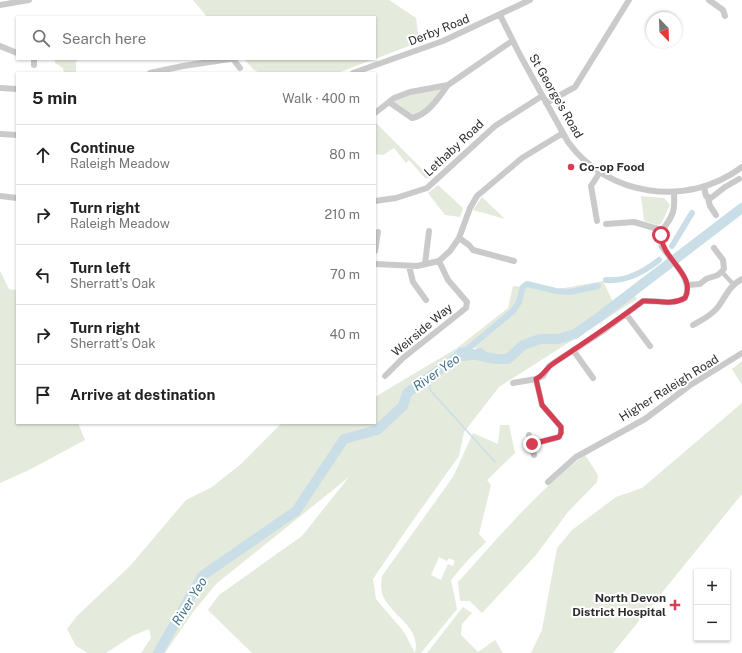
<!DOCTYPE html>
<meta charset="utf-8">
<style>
:root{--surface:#fff;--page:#f6f6f6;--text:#222;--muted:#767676;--line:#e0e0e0}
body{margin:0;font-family:"Public Sans",sans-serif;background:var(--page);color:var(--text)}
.controls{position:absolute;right:12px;bottom:12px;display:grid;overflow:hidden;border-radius:0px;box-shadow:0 1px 3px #0004}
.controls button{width:36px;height:36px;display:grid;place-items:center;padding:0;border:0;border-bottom:1px solid var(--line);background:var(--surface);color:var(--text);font:20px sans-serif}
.compass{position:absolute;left:646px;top:12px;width:36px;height:36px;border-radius:50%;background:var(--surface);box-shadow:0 1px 3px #0004;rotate:157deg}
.stop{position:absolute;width:12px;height:12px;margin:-9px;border:3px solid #d63e54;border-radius:50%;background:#fff}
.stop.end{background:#d63e54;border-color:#fff;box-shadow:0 1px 4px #0008}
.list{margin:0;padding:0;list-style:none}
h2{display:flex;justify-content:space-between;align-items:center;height:52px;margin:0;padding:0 16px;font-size:17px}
h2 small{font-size:13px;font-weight:400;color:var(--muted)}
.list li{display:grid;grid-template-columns:26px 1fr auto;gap:12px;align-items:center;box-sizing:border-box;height:60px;padding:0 16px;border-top:1px solid var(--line)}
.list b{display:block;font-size:15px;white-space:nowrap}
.list p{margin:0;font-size:13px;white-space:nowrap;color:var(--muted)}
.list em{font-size:13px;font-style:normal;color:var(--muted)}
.icon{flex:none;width:22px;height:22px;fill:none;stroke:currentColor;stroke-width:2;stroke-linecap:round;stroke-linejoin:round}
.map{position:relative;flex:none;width:742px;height:653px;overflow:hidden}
.search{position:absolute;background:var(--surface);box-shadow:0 1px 3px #0004;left:16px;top:16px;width:360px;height:44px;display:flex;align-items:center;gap:10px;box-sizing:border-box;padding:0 14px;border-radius:0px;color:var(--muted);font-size:15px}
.panel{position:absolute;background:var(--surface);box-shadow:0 1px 3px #0004;left:16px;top:72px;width:360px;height:352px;border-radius:0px}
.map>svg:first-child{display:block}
.green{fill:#e4eadc;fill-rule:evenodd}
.water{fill:#cadee8}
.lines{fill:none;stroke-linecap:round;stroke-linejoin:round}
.stream{stroke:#cadee8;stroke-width:1.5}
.canal{stroke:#cadee8;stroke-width:6}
.river{stroke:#cadee8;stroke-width:10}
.pedestrian{stroke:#cacaca;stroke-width:4.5}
.minor{stroke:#cacaca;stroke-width:6}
.route{stroke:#d63e54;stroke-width:5}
.poi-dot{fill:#d63e54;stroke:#fff;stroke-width:1.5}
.labels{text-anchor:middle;stroke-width:4;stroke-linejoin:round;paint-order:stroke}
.street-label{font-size:12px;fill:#2d2d2d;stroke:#fff}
.poi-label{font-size:12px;font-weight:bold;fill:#2d2d2d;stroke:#fff;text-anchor:start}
.water-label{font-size:13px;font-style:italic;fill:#437288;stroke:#fff}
</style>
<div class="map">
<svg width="742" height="653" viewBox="0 0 742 653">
<rect width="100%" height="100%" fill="#fff"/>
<!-- green -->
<path class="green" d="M193 0H389L416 18 419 42 375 59V17H207Z
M55 59H81L76 61V73H64L63 68 55 63Z
M244 59H374L338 73H259L253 69Z
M448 85 429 108 412 118 389 102 394 98Z
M375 122 432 179 425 178 409 160 406 163 394 148 383 155 375 154Z
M438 185 463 208 460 217 445 215 428 193Z
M641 196 664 198 670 205 661 224 657 225 644 221Z
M482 197 505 219 473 210Z
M0 271 9 289 17 290V423H78L85 440 29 470 0 483Z
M603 281 613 302 631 291 637 299 499 387 464 432 459 456 409 526 373 579 376 599 404 632 415 653C421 628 394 617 384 598 380 591 381 583 382 576L453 477 473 433 498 444 500 425H509L515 453 487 480 491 485 479 534 486 542 467 561 451 580 457 609 421 653H252L208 610 219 595 302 536 349 477 216 584 193 612 165 653H141L151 638 149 629 132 636 106 653H88L76 646 67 629 77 616 130 566 186 500 212 487 241 464 282 423H375V397L457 348 508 308 513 286 559 289ZM457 348H482L484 358 447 360ZM439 557 447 561 449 558 455 561 453 566 448 564 441 580 431 575Z
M742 361V385L732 369Z
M742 403V494L613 653H531L542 630 557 548 572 530 616 497 642 488Z
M585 455 598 475 597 482 568 512 536 555 482 613 470 601H460L458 582C498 538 537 491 585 455Z
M463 607 472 613 462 624 461 635 478 652 495 640 503 653H427Z"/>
<!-- water -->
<path class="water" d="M458 348H468L473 352 477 348H482L488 354 484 358 466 361 446 360Z"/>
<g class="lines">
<!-- stream -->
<path class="stream" d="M430 375V390L495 462"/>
<!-- canal -->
<path class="canal" d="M672 246 692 213
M606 280C625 282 645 271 659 260
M464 352 513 311 519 302 523 287 527 284 556 291 570 292 598 286"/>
<!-- river -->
<path class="river" d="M158 653 202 576 296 511 344 439 377 430 403 406 407 393 464 352 495 359H508L523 345 540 339H558L575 334 598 318 742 208"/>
<!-- pedestrian -->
<path class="pedestrian" d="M722 272 733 284"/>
<!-- minor -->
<path class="minor" d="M709 0 723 10 725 16
M0 5 29 0
M500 15 520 55 568 142C608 197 688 208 742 167
M0 46 17 53
M233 59 240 68
M34 65V59
M150 73 183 66 230 59
M353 73 443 41 530 0
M0 88 17 89
M389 102 412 118C428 115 438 98 448 85
M546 103 575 87 629 0
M375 113 394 98 410 92 448 85 512 41
M0 134 17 135
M704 187 706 196 711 198 725 187 739 179
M0 196 17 198
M708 198 710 206 716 215
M375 201 396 198 427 188 495 126 542 96
M597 221 591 186 600 172
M606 224 634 222 658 229H662
M459 238 469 245 473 250 514 261
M375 251 378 232
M439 261 450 251 459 238 470 208 477 196 522 158 563 133
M375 264 417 266 439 261
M425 264 429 231
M409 266 413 282 426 300
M688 285 700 284 706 279 718 275 724 269 723 260 714 248
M626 314 650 346
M693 325C702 320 711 316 718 307 726 296 729 286 742 279
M573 350 593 378
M385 376 403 358 466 308 467 302 448 280 439 261
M513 383 536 379 543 376 549 366 603 331 643 301C658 300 671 306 685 298 694 280 672 261 662 247 657 227 668 228 673 212 675 205 674 199 674 192
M529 435 534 455
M532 444 559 437 561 433V427L542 405 536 379
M548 482 576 457 645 419 689 386 742 353"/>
</g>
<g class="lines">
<!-- route -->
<path class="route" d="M532 444 559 437 561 433V427L542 405 536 379C544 375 546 368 554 363 584 343 614 323 643 301 658 300 671 306 685 298 697 275 662 260 661 235"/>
</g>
<!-- markers -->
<g class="poi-dot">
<circle cx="571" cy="167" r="4"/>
<path d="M673 599h4v4h4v4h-4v4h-4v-4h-4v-4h4z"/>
</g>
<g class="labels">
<!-- street labels -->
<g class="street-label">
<text transform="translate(439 30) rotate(-22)" y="4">Derby Road</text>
<text transform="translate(556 96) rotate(60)" y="4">St George's Road</text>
<text transform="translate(454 148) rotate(-43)" y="4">Lethaby Road</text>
<text transform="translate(422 330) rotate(-40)" y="4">Weirside Way</text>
<text transform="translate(669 388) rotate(-32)" y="4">Higher Raleigh Road</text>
</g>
<!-- poi labels -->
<g class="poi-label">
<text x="579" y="171">Co-op Food</text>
<text x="666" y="602" text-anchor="end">North Devon<tspan x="666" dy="14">District Hospital</tspan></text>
</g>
<!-- water labels -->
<g class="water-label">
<text transform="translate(436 372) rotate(-35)" y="5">River Yeo</text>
<text transform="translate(189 601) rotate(-58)" y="5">River Yeo</text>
</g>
</g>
</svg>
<div class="controls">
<button>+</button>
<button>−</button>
</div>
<svg class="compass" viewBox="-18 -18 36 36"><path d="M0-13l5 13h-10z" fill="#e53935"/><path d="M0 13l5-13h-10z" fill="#767676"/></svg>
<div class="stop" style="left:661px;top:235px"></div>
<div class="stop end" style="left:532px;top:444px"></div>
<div class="search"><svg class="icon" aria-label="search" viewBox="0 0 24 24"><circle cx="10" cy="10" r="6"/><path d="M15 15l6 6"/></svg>Search here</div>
<section class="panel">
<h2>5 min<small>Walk · 400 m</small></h2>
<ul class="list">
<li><svg class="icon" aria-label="ahead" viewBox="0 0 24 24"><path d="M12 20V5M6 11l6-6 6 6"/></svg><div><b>Continue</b><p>Raleigh Meadow</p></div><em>80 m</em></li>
<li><svg class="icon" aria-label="right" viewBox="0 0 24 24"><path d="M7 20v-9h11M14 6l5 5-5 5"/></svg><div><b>Turn right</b><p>Raleigh Meadow</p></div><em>210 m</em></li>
<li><svg class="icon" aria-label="left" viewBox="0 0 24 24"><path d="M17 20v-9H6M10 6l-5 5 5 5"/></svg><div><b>Turn left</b><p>Sherratt's Oak</p></div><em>70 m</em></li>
<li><svg class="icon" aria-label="right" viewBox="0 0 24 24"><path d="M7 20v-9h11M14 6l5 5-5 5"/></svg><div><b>Turn right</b><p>Sherratt's Oak</p></div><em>40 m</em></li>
<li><svg class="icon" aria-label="arrive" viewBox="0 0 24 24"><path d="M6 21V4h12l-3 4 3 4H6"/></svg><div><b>Arrive at destination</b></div></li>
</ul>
</section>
</div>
